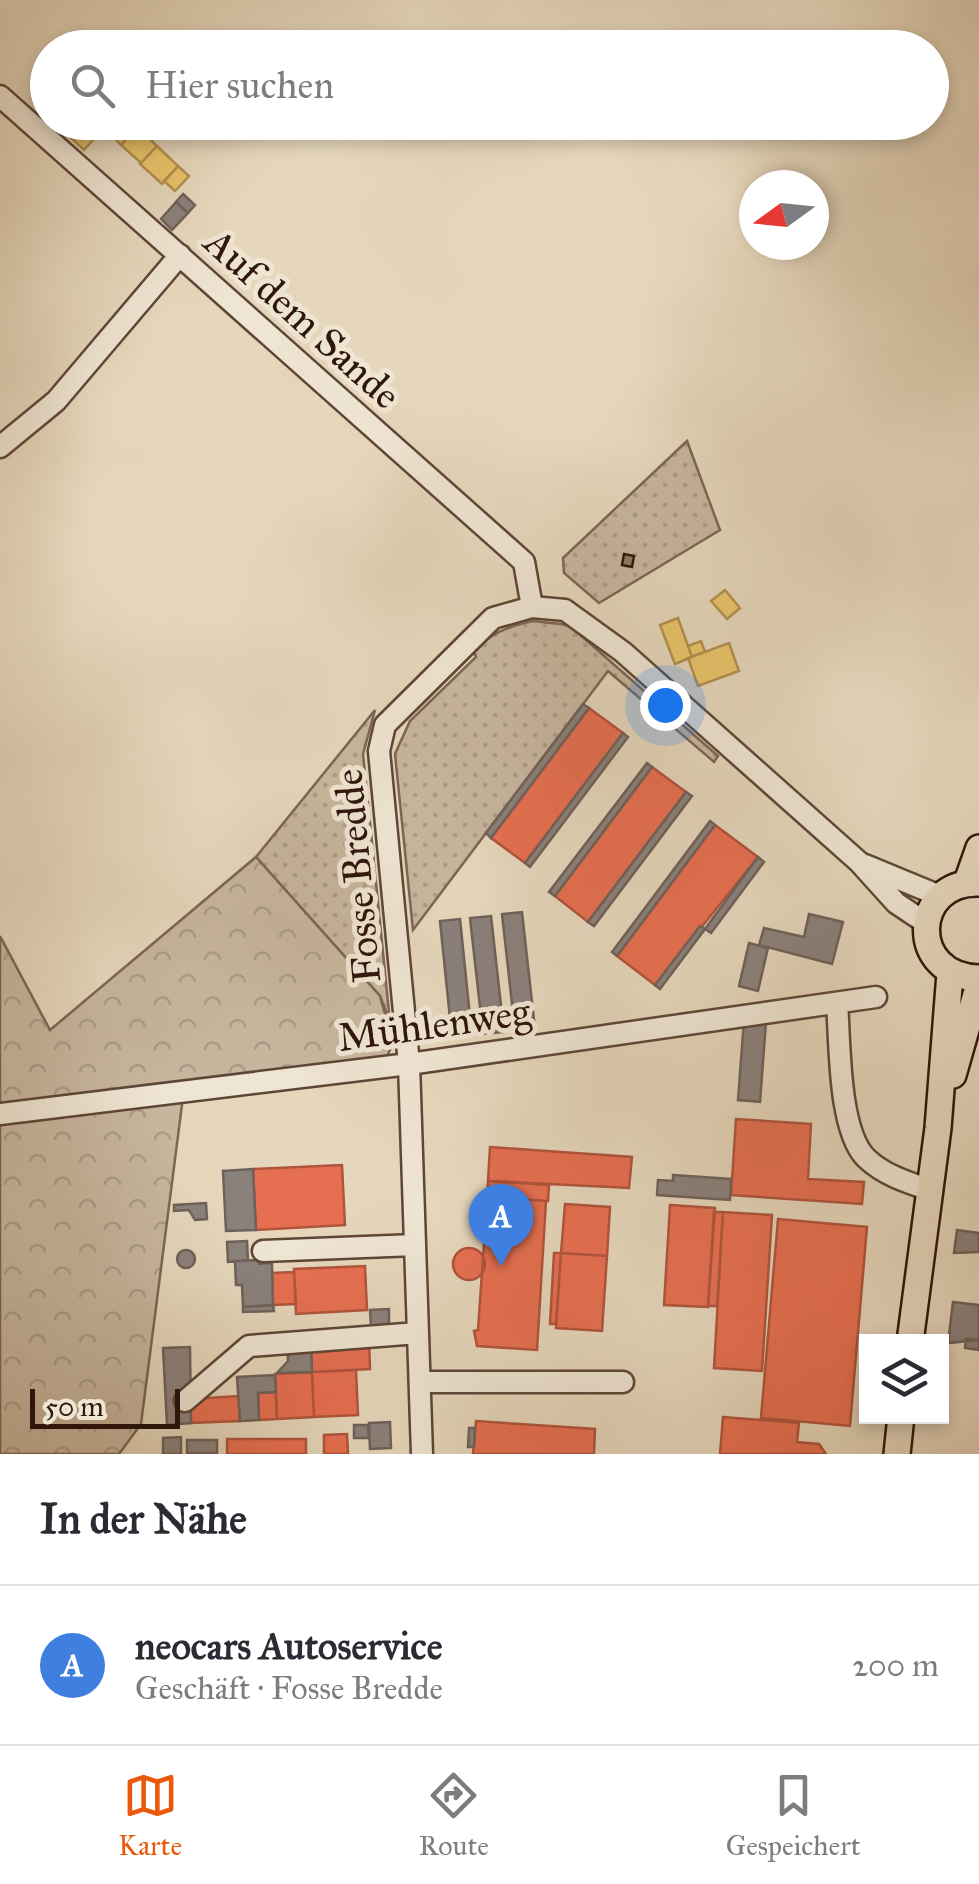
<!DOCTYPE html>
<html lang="de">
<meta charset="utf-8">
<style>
:root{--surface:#fff;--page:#f2f2f3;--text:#2b2b33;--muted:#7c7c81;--line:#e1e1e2;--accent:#ea580c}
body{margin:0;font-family:"IM FELL Great Primer",serif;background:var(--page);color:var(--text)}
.controls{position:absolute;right:30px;bottom:30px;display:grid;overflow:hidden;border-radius:0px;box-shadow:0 5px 15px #0003}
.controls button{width:90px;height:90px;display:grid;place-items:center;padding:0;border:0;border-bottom:2px solid var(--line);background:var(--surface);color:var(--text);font:50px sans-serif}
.compass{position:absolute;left:739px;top:170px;width:90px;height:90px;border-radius:50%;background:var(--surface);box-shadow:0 5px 15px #0003;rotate:255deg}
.scale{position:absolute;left:30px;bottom:25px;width:150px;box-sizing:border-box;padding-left:10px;border:5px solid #30160b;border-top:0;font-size:28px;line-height:35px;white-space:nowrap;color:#30160b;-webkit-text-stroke:8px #efe5d3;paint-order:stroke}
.you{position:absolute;left:665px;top:705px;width:35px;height:35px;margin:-25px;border:8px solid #fff;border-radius:50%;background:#1a73e8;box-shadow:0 0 0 15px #1a73e833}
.badge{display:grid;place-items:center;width:65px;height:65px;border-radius:50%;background:var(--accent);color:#fff;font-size:32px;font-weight:700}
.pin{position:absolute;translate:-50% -82px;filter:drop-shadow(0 2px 5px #0008)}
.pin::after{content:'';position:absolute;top:52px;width:35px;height:30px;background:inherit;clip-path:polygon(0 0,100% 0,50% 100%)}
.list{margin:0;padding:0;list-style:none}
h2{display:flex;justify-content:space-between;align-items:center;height:130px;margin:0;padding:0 40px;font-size:42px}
h2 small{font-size:32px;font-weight:400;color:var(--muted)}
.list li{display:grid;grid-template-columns:65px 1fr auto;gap:30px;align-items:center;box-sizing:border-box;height:160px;padding:0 40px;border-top:2px solid var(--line)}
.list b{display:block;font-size:38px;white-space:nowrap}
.list p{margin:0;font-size:32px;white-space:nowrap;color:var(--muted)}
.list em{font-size:32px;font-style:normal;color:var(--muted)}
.icon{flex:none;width:55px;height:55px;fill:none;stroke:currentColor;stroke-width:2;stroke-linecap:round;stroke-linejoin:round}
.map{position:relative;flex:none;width:979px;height:1454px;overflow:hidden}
.search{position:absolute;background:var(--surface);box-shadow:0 5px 15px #0003;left:30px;right:30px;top:30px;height:110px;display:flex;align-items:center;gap:25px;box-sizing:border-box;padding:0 35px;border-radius:55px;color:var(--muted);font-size:38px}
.sheet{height:290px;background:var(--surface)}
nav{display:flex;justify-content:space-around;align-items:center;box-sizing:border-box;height:140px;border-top:2px solid var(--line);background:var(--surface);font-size:28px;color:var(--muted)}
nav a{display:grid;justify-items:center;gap:5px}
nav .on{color:var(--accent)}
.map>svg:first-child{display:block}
.grass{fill:url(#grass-dots);stroke:#7c6654;stroke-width:2.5}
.forest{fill:url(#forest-crowns);stroke:#7c6654;stroke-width:2.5}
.homes{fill:#e9c46a;stroke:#b2904e;stroke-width:2.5}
.shops{fill:#e76f51;stroke:#b0543c;stroke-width:2.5}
.industry{fill:#8a817c;stroke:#6f615a;stroke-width:2.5}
.building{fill:#8f7a67;stroke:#30160b;stroke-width:2.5}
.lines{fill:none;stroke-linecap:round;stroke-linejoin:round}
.minor-casing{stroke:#5e4637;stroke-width:25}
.major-casing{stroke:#30160b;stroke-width:30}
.minor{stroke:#efe5d3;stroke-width:20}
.major{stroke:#e6d7bc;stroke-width:25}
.labels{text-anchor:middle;stroke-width:10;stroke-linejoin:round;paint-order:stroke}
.street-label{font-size:40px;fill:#30160b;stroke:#efe5d3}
</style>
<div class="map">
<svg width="979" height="1454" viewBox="0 0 979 1454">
<defs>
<pattern id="grass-dots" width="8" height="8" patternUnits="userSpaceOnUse" patternTransform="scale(2.5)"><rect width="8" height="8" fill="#c7b69e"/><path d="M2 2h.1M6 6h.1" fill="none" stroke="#ab9c87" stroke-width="1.8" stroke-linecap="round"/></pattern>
<pattern id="forest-crowns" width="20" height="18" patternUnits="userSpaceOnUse" patternTransform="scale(2.5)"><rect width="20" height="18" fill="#c7b69e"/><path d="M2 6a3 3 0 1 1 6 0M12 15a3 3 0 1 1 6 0" fill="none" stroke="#ab9c87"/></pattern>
</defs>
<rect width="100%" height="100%" fill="#e6d7bc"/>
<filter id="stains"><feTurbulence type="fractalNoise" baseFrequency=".002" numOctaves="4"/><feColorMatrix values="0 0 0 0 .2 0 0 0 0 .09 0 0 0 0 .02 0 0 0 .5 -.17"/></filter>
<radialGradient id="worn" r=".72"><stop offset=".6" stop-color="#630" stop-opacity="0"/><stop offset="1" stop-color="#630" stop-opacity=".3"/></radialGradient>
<!-- grass -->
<path class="grass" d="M687 441 720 530 599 603 564 573 563 558Z
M533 621 569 625 718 756 714 762 608 671 413 930 395 754 410 721 476 657 473 651C491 633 509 626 533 621Z
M375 710 363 754 390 1022 380 996 256 857Z"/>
<!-- forest -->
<path class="forest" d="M256 857 380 996 393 1043 385 1061 183 1097 141 1424 119 1454H0V936L50 1030Z"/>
<!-- homes -->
<path class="homes" d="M80 122H99L104 128 84 150 68 135Z
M125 122 138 127 121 145 112 136Z
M138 127 157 146 141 163 121 145Z
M157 146 178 166 162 184 140 164Z
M178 166 189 176 175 191 164 181Z
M725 590 740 608 727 619 711 601Z
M678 618 692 657 675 664 660 625Z
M701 641 705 652 692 657 688 646Z
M729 643 739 671 698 686 688 658Z"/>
<!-- shops -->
<path class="shops" d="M589 708 623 733 525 863 491 838Z
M652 767 686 792 588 922 555 896Z
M715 825 758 857 655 985 617 956Z
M736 1119 811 1124 808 1179 864 1182 862 1204 731 1195Z
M490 1147 632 1157 629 1188 488 1181Z
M342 1165 345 1225 256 1230 253 1169Z
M488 1181 549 1185 548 1201 487 1197Z
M487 1197 546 1201 537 1350 477 1346 474 1331 478 1330 486 1214 482 1208Z
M565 1204 610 1207 607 1256 561 1253Z
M670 1205 715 1208 708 1307 664 1305Z
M714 1212H723L717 1306H708Z
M723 1212 772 1215 762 1371 714 1368Z
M778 1219 867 1227 850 1426 761 1418Z
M453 1264a16 16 0 1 1 32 0a16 16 0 1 1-32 0Z
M554 1253H561L556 1324H550Z
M561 1253 607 1256 602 1331 556 1328Z
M365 1266 367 1310 296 1314 294 1269Z
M294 1272 296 1304 273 1305 272 1273Z
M369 1340 370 1369 312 1372 311 1343Z
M356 1370 358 1415 314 1417 312 1372Z
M312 1372 314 1417 277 1419 275 1374Z
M276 1392 277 1419 259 1420 258 1393Z
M239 1396 240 1421 191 1423 190 1399Z
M723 1417 799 1423 797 1442 819 1444 826 1454H720Z
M476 1421 595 1429 594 1454H473Z
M347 1434 348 1454H324V1435Z
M227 1439H306V1454H227Z"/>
<!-- industry -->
<path class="industry" d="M183 194 195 205 188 213 176 202Z
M176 202 188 213 172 230 161 219Z
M583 704 589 708 491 838 486 833Z
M623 733 628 737 530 867 525 863Z
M647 763 652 767 555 896 549 892Z
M686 792 692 796 594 926 588 922Z
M710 821 715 825 617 956 612 952Z
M758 857 764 862 711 933 705 929Z
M522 912 535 1029 515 1031 502 914Z
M809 914 843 922 832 964 759 945 764 928 804 937Z
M491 916 504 1032 483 1034 470 918Z
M460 919 472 1036 452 1038 440 921Z
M700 926 705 929 660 989 655 985Z
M749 943 768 948 758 991 739 986Z
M744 1020 766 1022 760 1102 738 1100Z
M253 1169 256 1230 226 1231 223 1171Z
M673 1175 731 1179 730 1200 657 1195 658 1180 673 1181Z
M206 1203 207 1219 195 1220 189 1210 174 1211V1205Z
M957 1230 979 1233V1252L954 1253Z
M247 1241 248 1260 228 1262 227 1242Z
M177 1259a9 9 0 1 1 18 0a9 9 0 1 1-18 0Z
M259 1260V1264L272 1263 273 1305 243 1307 242 1285H236L235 1261Z
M953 1302 979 1305V1340L948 1343Z
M273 1305 274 1311 243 1312V1307Z
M389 1309V1326L371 1327 370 1310Z
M966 1339 979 1340V1350L965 1348Z
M311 1344 312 1372 277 1373 288 1361 287 1345Z
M190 1347 191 1423 167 1425 163 1348Z
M275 1375 276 1392 258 1393 259 1420 240 1421 237 1377Z
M390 1422 391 1448 370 1449 369 1423Z
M354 1425H368L369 1438H354Z
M469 1428H475L474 1447H468Z
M181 1437V1454H163V1438Z
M187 1440H217V1453H187Z"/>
<!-- building -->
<path class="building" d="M624 554 634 556 632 567 622 565Z"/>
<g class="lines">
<!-- minor casing -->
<g class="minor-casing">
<path id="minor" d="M0 96 524 562 532 607
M0 447 56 401 180 255
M865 865 940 896
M837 1003C840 1041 838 1130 866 1158 884 1175 906 1182 930 1190
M0 1114 409 1064 876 997
M263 1251 415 1245
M420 1382H623
M185 1401 249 1346 418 1333
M422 1454 409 1064 379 751 385 725 493 618 532 607 565 610 623 652 859 862 896 903 926 923"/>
</g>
<!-- major casing -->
<g class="major-casing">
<path id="major" d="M967 882 979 848
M979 883C910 881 908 977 979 978
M953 1075 979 984
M910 1342 938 1128 950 973
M897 1454 901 1416"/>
</g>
<!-- minor -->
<use href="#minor" class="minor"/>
<!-- major -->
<use href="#major" class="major"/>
</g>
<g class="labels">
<!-- street labels -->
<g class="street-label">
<text transform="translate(303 318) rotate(42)" y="14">Auf dem Sande</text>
<text transform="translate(357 876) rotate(-95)" y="14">Fosse Bredde</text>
<text transform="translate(434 1024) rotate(-8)" y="14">Mühlenweg</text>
</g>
</g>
<rect width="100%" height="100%" filter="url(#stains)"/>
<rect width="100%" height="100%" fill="url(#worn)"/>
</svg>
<div class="controls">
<button><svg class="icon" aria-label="layers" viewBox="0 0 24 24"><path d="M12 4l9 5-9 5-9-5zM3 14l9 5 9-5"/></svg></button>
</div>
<svg class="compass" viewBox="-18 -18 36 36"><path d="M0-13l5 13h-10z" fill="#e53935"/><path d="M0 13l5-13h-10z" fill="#7c7c81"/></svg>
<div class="scale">50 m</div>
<div class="you"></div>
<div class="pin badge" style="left:501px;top:1266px;background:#3f7fe0">A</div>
<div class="search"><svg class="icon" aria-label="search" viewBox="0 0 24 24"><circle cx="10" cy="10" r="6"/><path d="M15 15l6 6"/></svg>Hier suchen</div>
</div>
<section class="sheet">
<h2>In der Nähe<small></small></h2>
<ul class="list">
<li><span class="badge" style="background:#3f7fe0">A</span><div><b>neocars Autoservice</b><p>Geschäft · Fosse Bredde</p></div><em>200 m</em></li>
</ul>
</section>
<nav>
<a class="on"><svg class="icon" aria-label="map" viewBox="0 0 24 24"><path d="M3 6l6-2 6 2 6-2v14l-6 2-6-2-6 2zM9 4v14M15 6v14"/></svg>Karte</a>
<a><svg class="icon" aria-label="directions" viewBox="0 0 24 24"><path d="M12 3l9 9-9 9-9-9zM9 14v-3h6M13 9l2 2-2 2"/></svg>Route</a>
<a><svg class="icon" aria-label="saved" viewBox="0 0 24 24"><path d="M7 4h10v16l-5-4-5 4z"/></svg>Gespeichert</a>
</nav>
